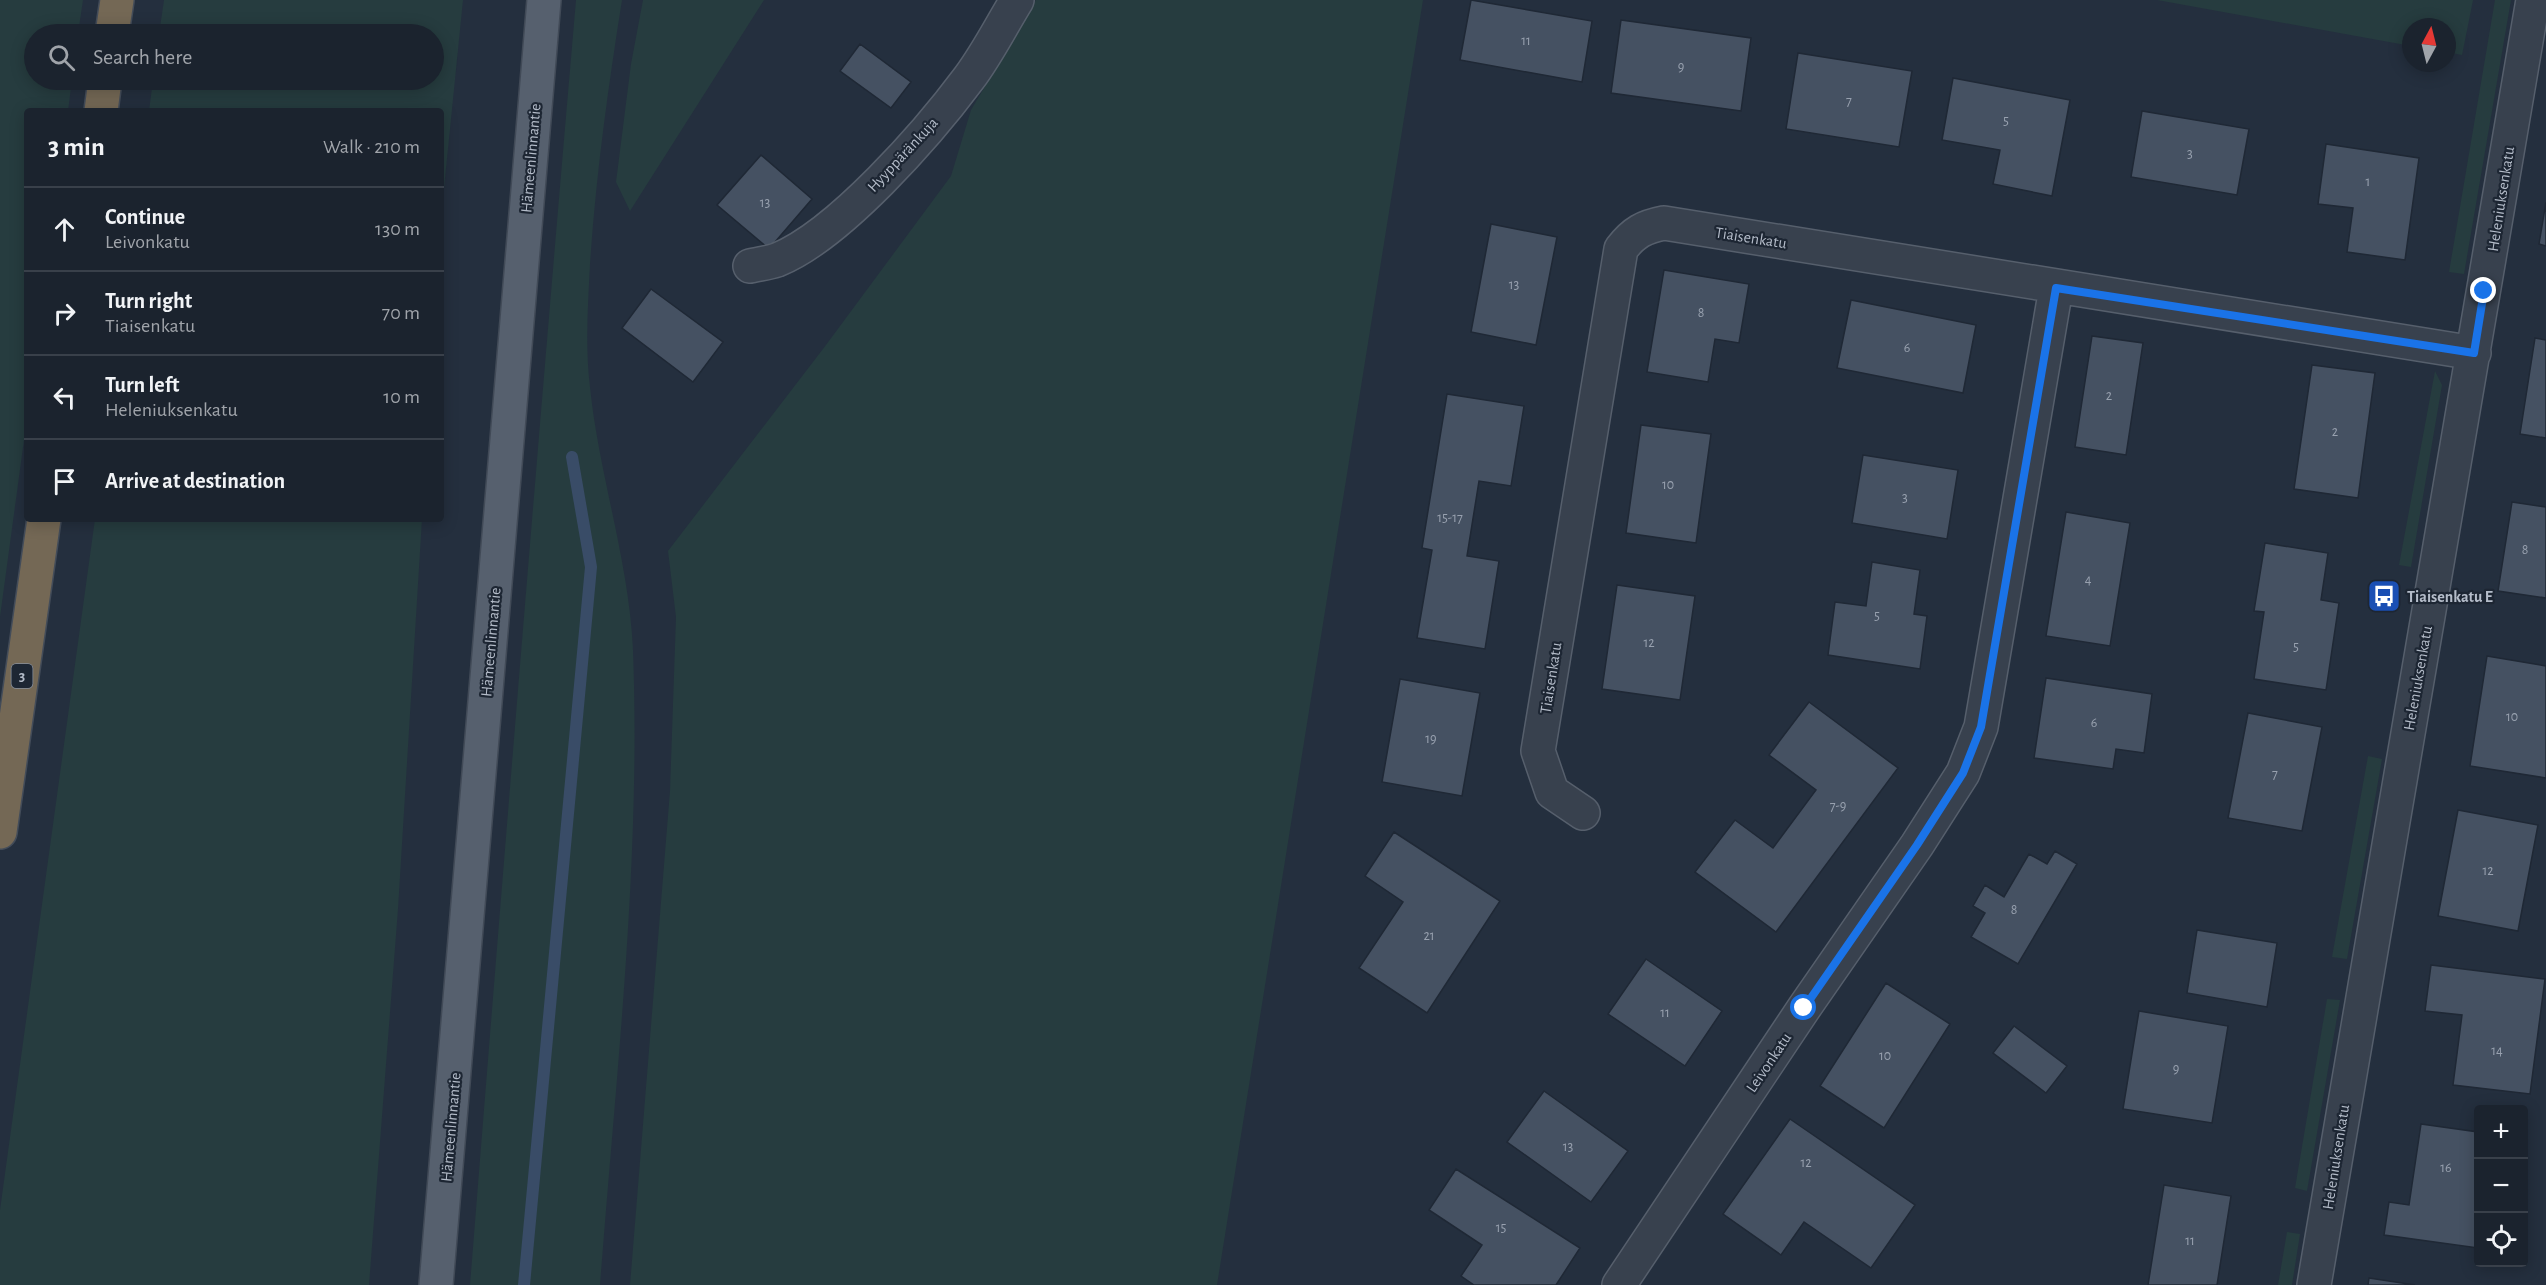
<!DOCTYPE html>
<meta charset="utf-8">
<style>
:root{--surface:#1b232e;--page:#242b36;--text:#f1f3f6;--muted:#a0a4aa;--line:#39404a}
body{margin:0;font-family:"Alegreya Sans",sans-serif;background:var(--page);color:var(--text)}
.controls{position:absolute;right:18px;bottom:18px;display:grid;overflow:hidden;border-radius:6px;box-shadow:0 3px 15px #0003}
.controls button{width:54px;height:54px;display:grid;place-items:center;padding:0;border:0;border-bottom:2px solid var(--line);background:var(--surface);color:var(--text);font:30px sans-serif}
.compass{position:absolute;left:2402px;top:18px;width:54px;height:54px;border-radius:50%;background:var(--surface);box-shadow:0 3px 15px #0003;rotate:7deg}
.stop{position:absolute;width:18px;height:18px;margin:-14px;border:4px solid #1a73e8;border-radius:50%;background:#fff}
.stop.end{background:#1a73e8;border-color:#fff;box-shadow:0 2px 6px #0008}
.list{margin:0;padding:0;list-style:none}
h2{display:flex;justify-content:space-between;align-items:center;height:78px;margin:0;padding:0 24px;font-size:26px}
h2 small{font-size:20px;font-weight:400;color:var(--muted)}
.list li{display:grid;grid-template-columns:39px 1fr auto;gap:18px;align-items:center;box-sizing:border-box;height:84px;padding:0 24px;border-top:2px solid var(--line)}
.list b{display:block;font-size:22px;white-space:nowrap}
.list p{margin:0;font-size:20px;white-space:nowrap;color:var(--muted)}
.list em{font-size:20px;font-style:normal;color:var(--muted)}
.icon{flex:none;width:33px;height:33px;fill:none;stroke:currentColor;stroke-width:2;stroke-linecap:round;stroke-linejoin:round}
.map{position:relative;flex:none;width:2546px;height:1285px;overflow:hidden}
.search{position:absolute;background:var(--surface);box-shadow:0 3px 15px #0003;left:24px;top:24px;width:420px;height:66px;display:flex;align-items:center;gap:15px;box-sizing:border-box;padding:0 21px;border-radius:33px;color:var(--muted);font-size:22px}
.panel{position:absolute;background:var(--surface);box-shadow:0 3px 15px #0003;left:24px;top:108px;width:420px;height:414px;border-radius:6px}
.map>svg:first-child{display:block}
.green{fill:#263c3f}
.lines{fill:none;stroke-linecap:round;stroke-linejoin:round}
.stream{stroke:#394c67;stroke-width:12}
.building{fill:#455162;stroke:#1f2835;stroke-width:1.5}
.minor-casing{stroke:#565f6c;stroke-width:36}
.major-casing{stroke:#414a57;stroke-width:36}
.highway-casing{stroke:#434c59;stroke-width:36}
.minor{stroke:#38414e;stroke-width:33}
.major{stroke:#56606e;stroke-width:33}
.highway{stroke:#746855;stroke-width:33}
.route{stroke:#1a73e8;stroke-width:8}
.labels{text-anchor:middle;stroke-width:4.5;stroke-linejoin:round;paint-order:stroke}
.number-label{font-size:14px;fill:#98a1af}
.shield{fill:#1d2633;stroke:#878f9c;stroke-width:1.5}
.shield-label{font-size:15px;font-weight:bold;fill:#b4bcc9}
.street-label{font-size:16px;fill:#b4bcc9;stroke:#1d2633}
.poi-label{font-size:16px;font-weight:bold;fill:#b4bcc9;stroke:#1d2633;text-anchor:start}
</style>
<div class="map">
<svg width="2546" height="1285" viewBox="0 0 2546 1285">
<rect width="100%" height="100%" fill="#242f3e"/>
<!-- green -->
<path class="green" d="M0 0H83L78 34H34V80H72L68 111H27V418L0 617Z
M164 0H463L441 218V111H149L153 80H434V34H159Z
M576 0H622C608 88 596 175 590 264 588 305 585 346 590 387 599 475 629 561 633 650 641 862 616 1074 600 1285H470C504 857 539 428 576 0Z
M643 0H764L630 211 616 182 631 64Z
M1036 0H1423L1217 1285H630L670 791 676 617 668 551 826 345 951 176 971 110Z
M2157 0H2473L2462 55 2447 52V27H2411V46Z
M2495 0H2511L2464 274 2449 272Z
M2435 371 2442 385 2411 567 2399 565Z
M95 519H422L398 909 369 1285H0V1210Z
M2368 756 2382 759 2347 959 2332 957Z
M2327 999 2340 1000 2307 1191 2295 1188Z
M2287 1232 2300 1234 2292 1285H2278Z"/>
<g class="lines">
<!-- stream -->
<path class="stream" d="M524 1285 591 567 572 457"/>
</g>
<!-- building -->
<path class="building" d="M1471 0 1592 21 1582 82 1460 60Z
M1621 20 1751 38 1741 111 1611 93Z
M860 44 911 82 891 108 840 71Z
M1798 53 1912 71 1899 147 1786 129Z
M1953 78 2070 100 2052 196 1993 184 2000 150 1942 140Z
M2142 111 2249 129 2237 195 2131 177Z
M2326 144 2419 158 2405 260 2347 252 2353 208 2318 204Z
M761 155 812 199 769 249 717 205Z
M2546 202V246L2539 244Z
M1491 224 1557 237 1536 345 1471 332Z
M1664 270 1749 284 1739 343 1715 339 1708 382 1647 372Z
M651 289 723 342 693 382 622 328Z
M1851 300 1976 325 1963 393 1837 368Z
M2092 336 2143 343 2126 455 2075 447Z
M2535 338 2546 340V438L2520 434Z
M2312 365 2375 373 2358 498 2294 489Z
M1447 394 1524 406 1511 486 1479 481 1467 556 1499 561 1485 649 1417 638 1432 550 1422 548Z
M1641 425 1711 434 1696 543 1626 533Z
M1863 455 1958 470 1947 539 1852 523Z
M2512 502 2546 507V598L2498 591Z
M2066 512 2130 523 2110 646 2046 636Z
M2265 543 2328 553 2321 600 2339 603 2326 690 2254 679 2264 612 2254 611Z
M1872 562 1920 570 1914 614 1927 616 1920 669 1828 655 1835 602 1866 606Z
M1617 585 1695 596 1680 700 1602 689Z
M2487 656 2546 666V778L2470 766Z
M2046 678 2152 694 2144 753 2116 749 2113 769 2034 758Z
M1400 679 1480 693 1462 796 1382 782Z
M1809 702 1898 768 1776 932 1695 872 1735 820 1773 848 1816 790 1769 755Z
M2248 713 2322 727 2302 831 2228 818Z
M2458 810 2538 825 2518 931 2438 916Z
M1394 832 1500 901 1427 1013 1359 968 1403 902 1365 876Z
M2055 851 2077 864 2018 964 1971 937 1985 913 1973 906 1985 885 2004 897 2029 854 2047 864Z
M2197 930 2277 943 2267 1007 2187 993Z
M1646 959 1722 1011 1685 1066 1608 1014Z
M2431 965 2545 979 2530 1094 2453 1085 2462 1015 2425 1011Z
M1886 983 1950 1024 1884 1128 1820 1086Z
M2139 1011 2228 1026 2212 1123 2123 1109Z
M2014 1026 2067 1066 2046 1093 1993 1053Z
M1544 1091 1628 1151 1591 1202 1507 1142Z
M1790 1119 1915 1205 1871 1268 1804 1222 1781 1255 1723 1214Z
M2421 1124 2478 1132V1248L2384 1235 2389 1202 2409 1205Z
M1456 1169 1580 1248 1556 1285H1474L1461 1276 1482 1245 1429 1210Z
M2164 1185 2231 1196 2217 1285H2148Z
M2369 1278 2415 1285H2368Z"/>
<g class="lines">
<!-- minor casing -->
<g class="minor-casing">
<path id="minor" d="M750 266C758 264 768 263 777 260 839 235 928 133 969 78 987 54 1001 26 1017 0
M1583 813 1552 792 1538 751 1621 249C1634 232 1644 227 1664 223L2474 353
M1619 1285 1804 1008 1917 845 1963 773 1981 727 2056 288
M2314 1285 2533 0"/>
</g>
<!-- major casing -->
<g class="major-casing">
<path id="major" d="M436 1285 544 0"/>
</g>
<!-- highway casing -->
<g class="highway-casing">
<path id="highway" d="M112 34 117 0
M101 111 105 80
M0 832 44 519"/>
</g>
<!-- minor -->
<use href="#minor" class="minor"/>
<!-- major -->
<use href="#major" class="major"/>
<!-- highway -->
<use href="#highway" class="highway"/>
</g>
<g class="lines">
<!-- route -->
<path class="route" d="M1804 1008 1917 845 1963 773 1981 727 2056 288 2474 353 2484 291"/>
</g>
<!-- icons -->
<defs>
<g id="bus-square" transform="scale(1.725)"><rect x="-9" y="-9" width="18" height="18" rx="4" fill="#1a4fb4" stroke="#1d2633"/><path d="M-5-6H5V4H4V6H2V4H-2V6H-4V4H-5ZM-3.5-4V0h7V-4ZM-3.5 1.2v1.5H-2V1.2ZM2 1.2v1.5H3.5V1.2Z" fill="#fff"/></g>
</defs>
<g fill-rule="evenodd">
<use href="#bus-square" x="2384" y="596"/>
</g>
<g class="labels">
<!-- number labels -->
<g class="number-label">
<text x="1526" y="45">11</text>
<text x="1681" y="71">9</text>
<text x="1849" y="105">7</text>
<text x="2006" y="125">5</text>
<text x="2190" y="158">3</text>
<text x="2368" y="186">1</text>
<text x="765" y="207">13</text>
<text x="1514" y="289">13</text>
<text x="1701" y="317">8</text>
<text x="1907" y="352">6</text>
<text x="2109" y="400">2</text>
<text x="2335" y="436">2</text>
<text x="1668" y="489">10</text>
<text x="1905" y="502">3</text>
<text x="1450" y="522">15-17</text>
<text x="2525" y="554">8</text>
<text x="2088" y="584">4</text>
<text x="1877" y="620">5</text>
<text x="1649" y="647">12</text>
<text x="2296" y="651">5</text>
<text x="2512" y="721">10</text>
<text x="2094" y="727">6</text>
<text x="1431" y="743">19</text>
<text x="2275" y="778">7</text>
<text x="1838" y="810">7-9</text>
<text x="2488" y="875">12</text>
<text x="2014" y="914">8</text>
<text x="1429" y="940">21</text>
<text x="1665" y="1017">11</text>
<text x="2497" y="1055">14</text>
<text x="1885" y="1060">10</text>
<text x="2176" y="1073">9</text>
<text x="1568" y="1151">13</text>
<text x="1806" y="1167">12</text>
<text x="2446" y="1172">16</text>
<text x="1501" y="1232">15</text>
<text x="2190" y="1245">11</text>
</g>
<!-- shield labels -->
<rect class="shield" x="11.5" y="664" width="21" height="24" rx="4.5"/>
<g class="shield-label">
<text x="22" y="681">3</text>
</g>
<!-- street labels -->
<g class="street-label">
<text transform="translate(902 154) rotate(-47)" y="6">Hyyppäränkuja</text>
<text transform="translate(530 158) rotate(-85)" y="6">Hämeenlinnantie</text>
<text transform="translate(2500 199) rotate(-81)" y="6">Heleniuksenkatu</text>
<text transform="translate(1751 237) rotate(9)" y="6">Tiaisenkatu</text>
<text transform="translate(490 642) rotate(-85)" y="6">Hämeenlinnantie</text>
<text transform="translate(1550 678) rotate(-81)" y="6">Tiaisenkatu</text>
<text transform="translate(2417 678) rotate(-80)" y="6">Heleniuksenkatu</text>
<text transform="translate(1768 1062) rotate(-56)" y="6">Leivonkatu</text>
<text transform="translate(450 1127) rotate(-85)" y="6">Hämeenlinnantie</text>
<text transform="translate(2335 1157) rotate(-81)" y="6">Heleniuksenkatu</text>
</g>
<!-- poi labels -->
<g class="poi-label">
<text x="2407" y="602">Tiaisenkatu E</text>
</g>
</g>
</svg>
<div class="controls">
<button>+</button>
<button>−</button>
<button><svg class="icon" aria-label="locate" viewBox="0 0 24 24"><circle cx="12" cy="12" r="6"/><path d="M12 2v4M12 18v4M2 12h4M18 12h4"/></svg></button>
</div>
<svg class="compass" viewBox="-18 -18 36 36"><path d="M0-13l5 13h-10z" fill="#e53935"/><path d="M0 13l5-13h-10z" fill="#a0a4aa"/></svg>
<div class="stop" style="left:1804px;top:1008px"></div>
<div class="stop end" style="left:2484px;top:291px"></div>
<div class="search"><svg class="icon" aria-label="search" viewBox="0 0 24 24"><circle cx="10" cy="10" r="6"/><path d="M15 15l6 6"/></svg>Search here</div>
<section class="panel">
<h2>3 min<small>Walk · 210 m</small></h2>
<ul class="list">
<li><svg class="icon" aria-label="ahead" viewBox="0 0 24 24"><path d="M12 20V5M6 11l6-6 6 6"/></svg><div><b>Continue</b><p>Leivonkatu</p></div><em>130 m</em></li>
<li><svg class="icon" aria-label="right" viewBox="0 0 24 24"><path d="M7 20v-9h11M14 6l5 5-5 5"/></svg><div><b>Turn right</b><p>Tiaisenkatu</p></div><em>70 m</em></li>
<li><svg class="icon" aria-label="left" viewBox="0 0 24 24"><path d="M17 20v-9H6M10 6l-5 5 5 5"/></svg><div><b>Turn left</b><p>Heleniuksenkatu</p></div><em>10 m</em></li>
<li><svg class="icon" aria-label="arrive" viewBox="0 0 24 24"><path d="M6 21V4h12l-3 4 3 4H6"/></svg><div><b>Arrive at destination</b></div></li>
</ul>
</section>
</div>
